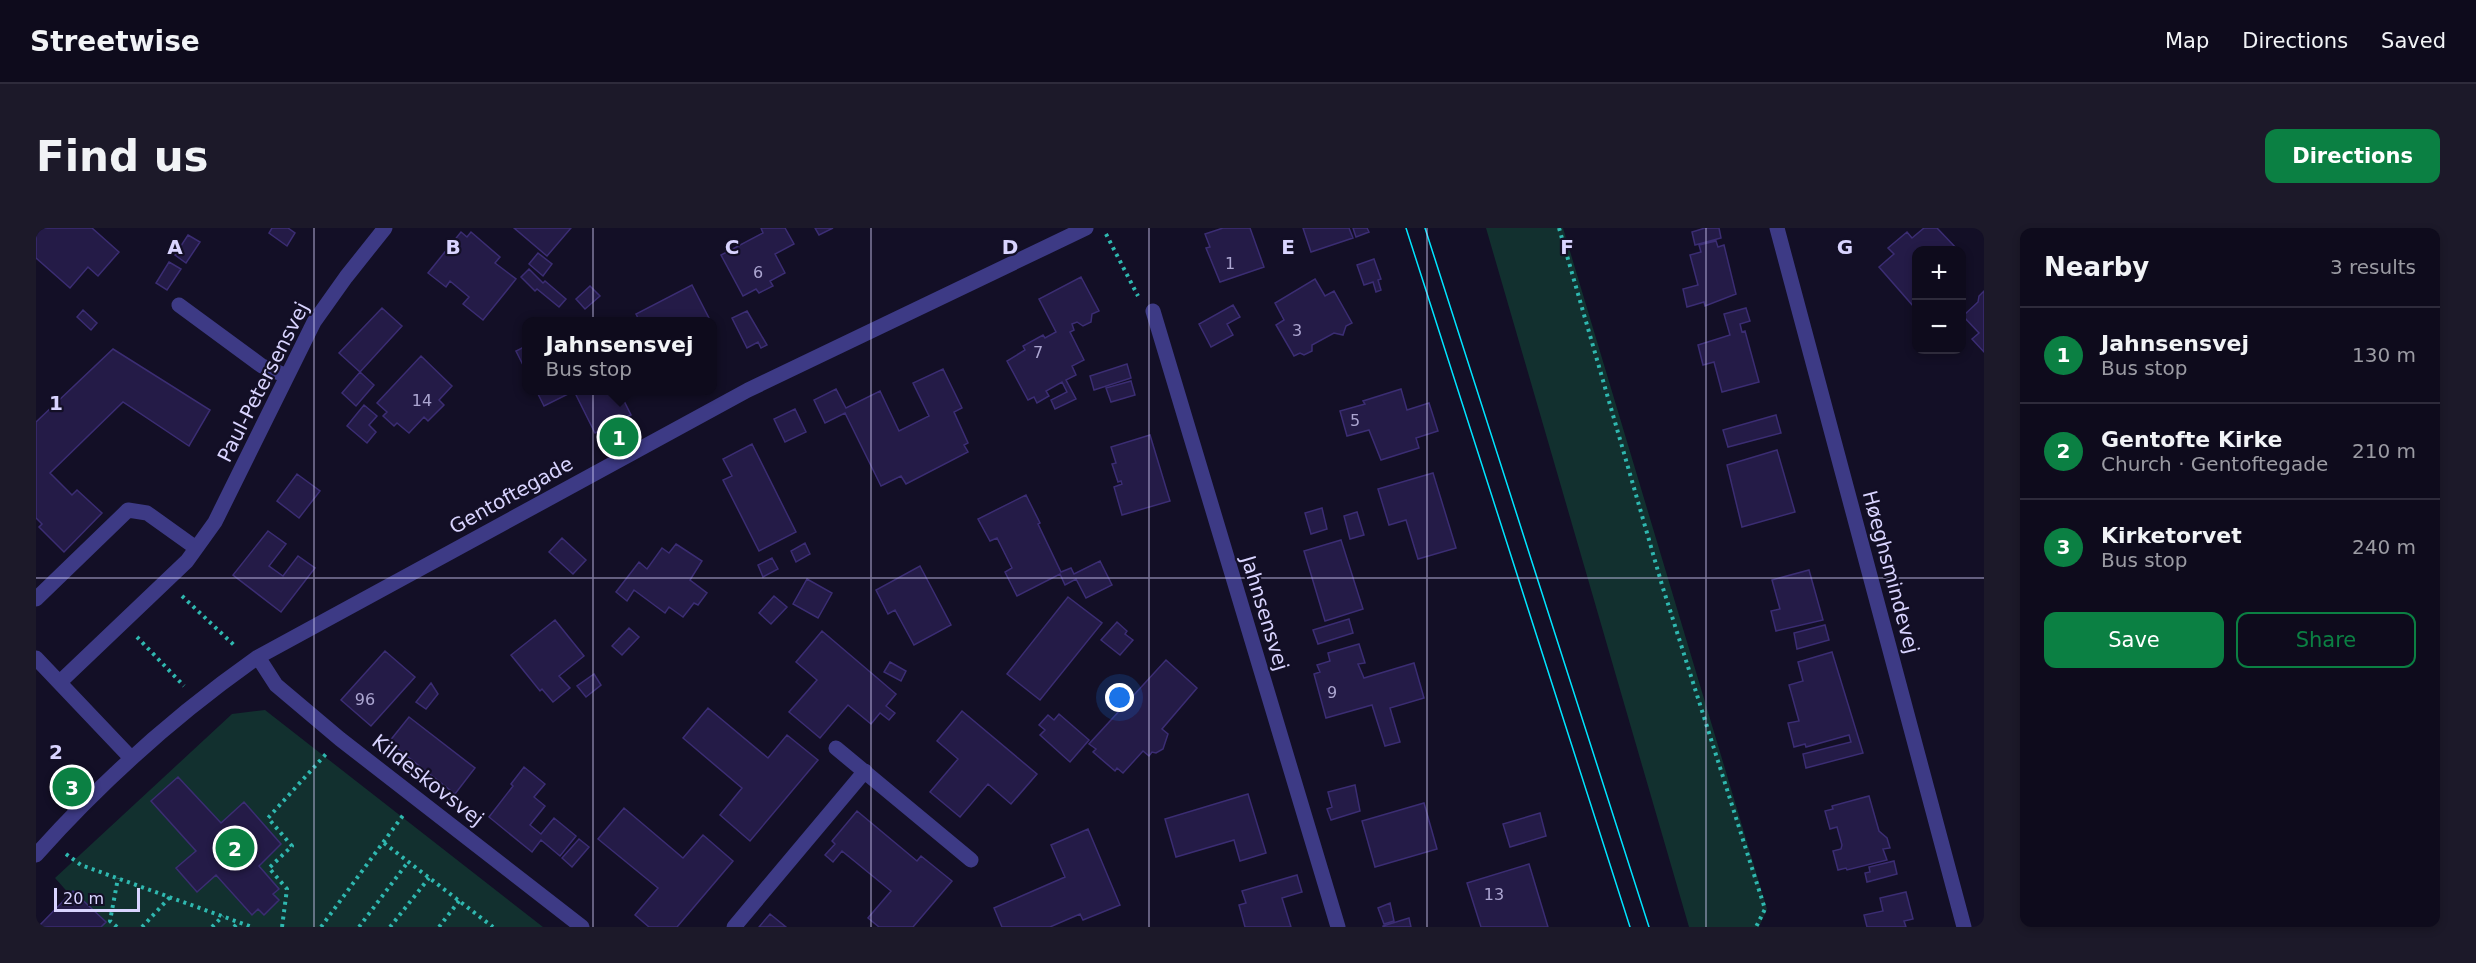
<!DOCTYPE html>
<meta charset="utf-8">
<style>
:root{--surface:#0e0b1c;--page:#1c1929;--text:#f1f3f6;--muted:#9b9ba3;--line:#2e2b3b;--accent:#0b8043}
body{margin:0;font-family:"DejaVu Sans",sans-serif;background:var(--page);color:var(--text)}
.controls{position:absolute;right:18px;top:18px;display:grid;overflow:hidden;border-radius:12px;box-shadow:0 3px 9px #0003}
.controls button{width:54px;height:54px;display:grid;place-items:center;padding:0;border:0;border-bottom:2px solid var(--line);background:var(--surface);color:var(--text);font:30px sans-serif}
.scale{position:absolute;left:18px;bottom:15px;width:86px;box-sizing:border-box;padding-left:6px;border:3px solid #d9d4ff;border-top:0;font-size:16px;line-height:21px;white-space:nowrap;color:#d9d4ff;-webkit-text-stroke:4px #130f26;paint-order:stroke}
.you{position:absolute;left:1084px;top:470px;width:21px;height:21px;margin:-15px;border:4px solid #fff;border-radius:50%;background:#1a73e8;box-shadow:0 0 0 9px #1a73e833}
.badge{display:grid;place-items:center;width:39px;height:39px;border-radius:50%;background:var(--accent);color:#fff;font-size:20px;font-weight:700}
.pin{position:absolute;translate:-50% -50%;border:3px solid #fff;box-shadow:0 2px 6px #0006}
.popup{position:absolute;left:486px;top:89px;width:195px;height:78px;box-sizing:border-box;display:grid;place-content:center;border-radius:12px;background:var(--surface);filter:drop-shadow(0 2px 4px #0005);font-size:20px;white-space:nowrap;color:var(--muted)}
.popup b{font-size:22px;color:var(--text)}
.popup::after{content:'';position:absolute;left:50%;top:100%;margin-left:-12px;border:12px solid transparent;border-top-color:var(--surface)}
.list{margin:0;padding:0;list-style:none}
h2{display:flex;justify-content:space-between;align-items:center;height:78px;margin:0;padding:0 24px;font-size:26px}
h2 small{font-size:20px;font-weight:400;color:var(--muted)}
.list li{display:grid;grid-template-columns:39px 1fr auto;gap:18px;align-items:center;box-sizing:border-box;height:96px;padding:0 24px;border-top:2px solid var(--line)}
.list b{display:block;font-size:22px;white-space:nowrap}
.list p{margin:0;font-size:20px;white-space:nowrap;color:var(--muted)}
.list em{font-size:20px;font-style:normal;color:var(--muted)}
.actions{display:flex;gap:12px;padding:18px 24px}
.actions a{flex:1;padding:14px 0;border:2px solid var(--accent);border-radius:12px;text-align:center;font-size:21px;color:var(--accent)}
.actions .main{background:var(--accent);color:#fff}
.map{position:relative;flex:none;width:1948px;height:699px;overflow:hidden;border-radius:12px}
header{display:flex;align-items:center;gap:36px;box-sizing:border-box;height:84px;padding:0 30px;background:var(--surface);border-bottom:2px solid var(--line)}
header strong{font-size:28px}
nav{display:flex;gap:33px;margin-inline-start:auto;font-size:21px}
.intro{display:flex;align-items:center;justify-content:space-between;box-sizing:border-box;height:144px;padding:0 36px}
h1{margin:0;font-size:42px}
.button{padding:15px 27px;border-radius:12px;background:var(--accent);color:#fff;font-size:21px;font-weight:700}
main{display:flex;gap:36px;padding:0 36px}
aside{flex:1;background:var(--surface);border-radius:12px;box-shadow:0 3px 9px #0003}
.map>svg:first-child{display:block}
.green{fill:#12302f}
.building{fill:#241b47;stroke:#3b2d73;stroke-width:1.5}
.lines{fill:none;stroke-linecap:round;stroke-linejoin:round}
.path{stroke:#2fb8b0;stroke-width:4;stroke-dasharray:3 4.5;stroke-linecap:butt}
.minor{stroke:#3d3a85;stroke-width:15}
.tram{stroke:#00e5ff;stroke-width:1.5}
.grid{fill:none;stroke:#d9d4ff;stroke-width:1.5;stroke-opacity:0.55}
.labels{text-anchor:middle;stroke-width:4.5;stroke-linejoin:round;paint-order:stroke}
.number-label{font-size:16px;fill:#aca6d1}
.street-label{font-size:20px;fill:#d9d4ff;stroke:#130f26}
.grid-label{font-size:20px;text-anchor:middle;font-weight:bold;fill:#d9d4ff;stroke:#130f26;stroke-width:4.5;stroke-linejoin:round;paint-order:stroke}
</style>
<header>
<strong>Streetwise</strong>
<nav><a>Map</a><a>Directions</a><a>Saved</a></nav>
</header>
<div class="intro"><h1>Find us</h1><a class="button">Directions</a></div>
<main>
<div class="map">
<svg width="1948" height="699" viewBox="0 0 1948 699">
<rect width="100%" height="100%" fill="#130f26"/>
<!-- green -->
<path class="green" d="M1450 0H1527L1731 681 1723 699H1653Z
M229 482 507 699H5L36 669 19 650 196 486Z"/>
<!-- building -->
<path class="building" d="M0 0H56L83 24 62 48 52 39 34 60 0 30Z
M236 0H252L259 5 251 18 233 5Z
M478 0H535L511 28Z
M725 0H749L758 16 739 26 749 45 734 53 737 58 723 65 720 61 707 68 685 27 727 5Z
M779 0H797L783 7Z
M1187 0H1214L1228 39 1184 54 1170 20 1174 19 1169 6Z
M1267 0H1313L1317 10 1275 24Z
M1317 0H1331L1333 4 1320 9Z
M1669 0H1683L1685 10 1659 17 1656 4Z
M1888 0H1901L1922 22H1880V78L1878 79 1843 39 1858 26 1852 20 1871 4 1876 10Z
M425 4 431 9 435 4 464 29 459 35 480 51 447 92 427 76 433 69 414 53 410 59 392 45Z
M152 7 164 14 150 35 139 27Z
M1680 13 1682 19 1688 17 1700 66 1669 78 1668 74 1651 79 1647 61 1662 57 1654 27 1665 24 1663 17Z
M502 25 516 36 507 48 493 36Z
M1338 31 1345 51 1342 52 1345 62 1340 64 1337 54 1328 57 1321 37Z
M133 34 145 41 131 62 120 55Z
M493 41 507 55 509 53 530 71 523 79 501 61 499 63 485 49Z
M1045 49 1063 83 1056 86 1055 94 1047 98 1041 94 1036 96 1038 102 1034 104 1048 132 1036 138 1040 147 1030 152 1040 171 1019 181 1015 172 1031 164 1026 154 1010 163 1013 168 1001 175 998 169 992 172 971 133 989 122 987 118 1007 107 1009 110 1020 104 1003 71Z
M1279 51 1289 68 1298 63 1316 95 1310 98 1307 107 1298 105 1276 117V123L1268 127 1264 125 1258 128 1240 97 1248 92 1239 75Z
M656 57 675 94H604L600 86Z
M554 58 564 68 549 81 540 71Z
M1948 63V124L1936 111 1943 105 1927 88 1942 74 1943 68Z
M1197 77 1204 89 1191 96 1197 107 1175 119 1163 96Z
M346 80 366 98 324 144 303 125Z
M1710 80 1714 93 1704 96 1706 104 1709 103 1723 154 1686 164 1678 134 1667 137 1662 117 1694 107 1688 86Z
M47 82 61 95 55 102 41 89Z
M711 83 731 117 725 120 722 114 711 120 696 90Z
M490 118V143L480 123Z
M77 121 174 182 153 218 87 174 14 245 36 267 41 262 66 285 28 324 3 299 6 296 0 290V194Z
M385 128 416 158 403 172 408 177 392 193 388 189 373 205 361 195 358 198 347 188 351 184 341 175Z
M1091 136 1095 150 1058 162 1054 148Z
M907 141 926 180 918 184 932 215 928 217 932 224 870 256 865 248 845 258 809 185 789 195 778 172 800 161 810 180 844 163 863 203 893 188 877 155Z
M324 144 338 157 320 178 306 165Z
M1095 153 1099 167 1075 174 1070 160Z
M1365 161 1371 182 1393 175 1402 203 1380 210 1383 220 1345 232 1333 202 1311 208 1304 183 1329 176 1327 173Z
M500 162H579L582 168 585 167 595 187 559 205 538 163 508 178Z
M328 177 341 188 333 197 340 204 331 215 311 198Z
M759 181 770 204 749 214 738 191Z
M1740 187 1745 205 1692 219 1687 202Z
M1114 207 1134 273 1086 287 1078 259 1086 256 1085 253 1082 254 1076 236 1080 235 1075 219Z
M716 216 760 304 723 323 687 252 696 248 687 231Z
M1741 222 1759 284 1706 299 1691 237Z
M1397 245 1420 320 1382 331 1370 292 1353 297 1342 261Z
M261 246 284 263 263 290 241 273Z
M990 267 1004 295 1002 296 1025 344 1035 340 1038 346 1064 333 1076 357 1050 370 1040 351 1029 357 1024 346 981 368 969 344 976 340 961 310 954 313 942 291Z
M1286 280 1291 301 1275 306 1269 285Z
M1321 284 1328 307 1314 311 1308 288Z
M232 303 250 316 233 338 247 348 262 328 279 340 245 384 197 347Z
M526 310 550 332 537 346 513 324Z
M1305 312 1327 381 1289 393 1268 323Z
M769 315 774 326 760 334 755 323Z
M640 316 666 333 654 352 671 365 662 377 658 375 647 389 633 379 629 385 598 362 591 373 580 364 603 334 611 341 626 320 633 325Z
M736 330 742 341 727 349 722 337Z
M884 338 915 397 878 417 859 382 852 386 840 362Z
M1773 342 1787 392 1740 403 1735 383 1744 381 1736 352Z
M771 351 796 365 782 390 757 376Z
M738 368 751 379 735 396 723 385Z
M1032 369 1066 395 1004 472 971 446Z
M1313 391 1317 405 1282 416 1277 402Z
M519 392 548 428 523 448 534 460 517 474 506 461 504 463 475 427Z
M1081 394 1091 403 1089 406 1097 412 1084 427 1065 412Z
M1789 397 1793 412 1761 421 1758 405Z
M593 400 603 409 586 427 576 418Z
M786 403 860 466 850 478 859 485 853 492 844 485 835 496 812 477 784 510 753 484 781 452 760 434Z
M1323 416 1329 435 1322 436 1328 450 1378 435 1388 470 1354 480 1364 514 1349 518 1336 477 1290 490 1278 446 1284 444 1281 437 1294 433 1292 425Z
M349 423 379 449 335 498 305 472Z
M1796 424 1827 525 1770 540 1767 526 1815 514 1813 507 1770 519 1769 516 1758 519 1752 495 1763 493 1753 457 1767 453 1762 434Z
M1130 432 1161 460 1126 501 1132 506 1127 521 1120 525 1116 524 1113 528 1107 523 1087 545 1081 540 1079 543 1057 524 1060 521 1053 516Z
M854 434 870 443 865 453 848 444Z
M558 446 565 457 550 469 541 458Z
M395 455 402 466 390 481 380 474Z
M672 480 732 530 751 507 782 532 714 613 684 587 706 560 647 510Z
M926 483 1001 546 975 576 952 556 924 589 894 564 922 531 901 513Z
M1023 486 1053 512 1034 534 1004 507 1009 502 1003 497 1012 487 1018 492Z
M373 489 439 540 419 566 353 514Z
M488 539 509 556 498 569 509 578 494 597 505 606 518 590 540 608 524 628 505 612 496 624 453 589 477 558 475 556Z
M142 549 185 595 208 574 245 616 223 638 243 661 237 666 243 672 228 687 222 681 216 687 180 647 161 664 140 640 160 623 115 573Z
M1319 557 1324 583 1295 592 1291 581 1296 579 1292 564Z
M1212 566 1230 625 1204 633 1198 612 1140 629 1129 591Z
M1833 568 1843 603 1851 610 1854 620 1847 621 1851 632 1811 642 1810 640 1802 642 1797 623 1805 621 1806 617 1801 599 1794 601 1789 583 1797 581 1796 578Z
M1388 575 1401 621 1339 639 1326 593Z
M588 580 647 630 667 607 697 633 641 699H613L599 687 622 660 562 611Z
M821 583 881 633 885 628 916 653 877 699H843L832 690 855 663 806 623 797 634 789 627 799 616 796 613Z
M1504 585 1510 608 1474 619 1467 596Z
M1052 601 1084 677 1047 692 1044 686 1014 699H966L958 680 1029 649 1015 617Z
M543 611 553 619 536 639 526 630Z
M1858 633 1861 646 1831 654 1829 645 1834 644 1833 639Z
M1493 636 1512 699H1445L1431 655Z
M1261 647 1266 664 1246 670 1255 699H1209L1203 677 1210 675 1206 663Z
M37 663 70 694 65 699H2Z
M1870 664 1877 691 1868 693 1870 699H1831L1828 687 1847 683 1844 670Z
M1354 675 1358 693 1348 696 1342 680Z
M734 686 750 699H723Z
M1373 690 1375 699H1347V698Z"/>
<g class="lines">
<!-- path -->
<path class="path" d="M1523 0 1626 357 1729 681 1720 699
M1070 6 1102 68
M146 368 199 418
M101 409 148 458
M348 615 457 699
M30 626 45 637 216 699
M81 699 74 693 82 650
M106 699 134 669
M176 699 187 688
M198 699 203 694
M246 699 251 661 233 640 256 618 232 590 290 526
M285 699 368 586
M323 699 372 634
M354 699 393 650
M403 699 423 673"/>
<!-- minor -->
<path class="minor" d="M1741 0 1928 699
M143 77 226 138 251 148
M1117 83 1302 699
M0 371 92 282 111 285 160 320
M222 429 240 457 304 511 546 699
M0 430 95 530
M24 454 151 333 179 294 278 94 310 49 349 0
M800 520 935 632
M0 627C66 553 141 486 222 429L712 162 1050 0
M698 699 829 543"/>
<!-- tram -->
<path class="tram" d="M1370 0 1594 699
M1389 0 1613 699"/>
</g>
<!-- grid -->
<path class="grid" d="M278 0V699M557 0V699M835 0V699M1113 0V699M1391 0V699M1670 0V699M0 350H1948"/>
<g class="labels">
<!-- number labels -->
<g class="number-label">
<text x="1194" y="41">1</text>
<text x="722" y="50">6</text>
<text x="1261" y="108">3</text>
<text x="1002" y="130">7</text>
<text x="386" y="178">14</text>
<text x="1319" y="198">5</text>
<text x="1296" y="470">9</text>
<text x="329" y="477">96</text>
<text x="1458" y="672">13</text>
</g>
<!-- street labels -->
<g class="street-label">
<text transform="translate(227 154) rotate(-63)" y="7">Paul-Petersensvej</text>
<text transform="translate(475 267) rotate(-29)" y="7">Gentoftegade</text>
<text transform="translate(1855 344) rotate(75)" y="7">Høeghsmindevej</text>
<text transform="translate(1229 385) rotate(73)" y="7">Jahnsensvej</text>
<text transform="translate(392 552) rotate(38)" y="7">Kildeskovsvej</text>
</g>
</g>
<g class="grid-label">
<text x="139" y="26">A</text>
<text x="417" y="26">B</text>
<text x="696" y="26">C</text>
<text x="974" y="26">D</text>
<text x="1252" y="26">E</text>
<text x="1531" y="26">F</text>
<text x="1809" y="26">G</text>
<text x="20" y="182">1</text>
<text x="20" y="531">2</text>
</g>
</svg>
<div class="controls">
<button>+</button>
<button>−</button>
</div>
<div class="scale">20 m</div>
<div class="you"></div>
<div class="pin badge" style="left:583px;top:209px">1</div>
<div class="popup"><b>Jahnsensvej</b>Bus stop</div>
<div class="pin badge" style="left:199px;top:620px">2</div>
<div class="pin badge" style="left:36px;top:559px">3</div>
</div>
<aside>
<h2>Nearby<small>3 results</small></h2>
<ul class="list">
<li><span class="badge">1</span><div><b>Jahnsensvej</b><p>Bus stop</p></div><em>130 m</em></li>
<li><span class="badge">2</span><div><b>Gentofte Kirke</b><p>Church · Gentoftegade</p></div><em>210 m</em></li>
<li><span class="badge">3</span><div><b>Kirketorvet</b><p>Bus stop</p></div><em>240 m</em></li>
</ul>
<div class="actions"><a class="main">Save</a><a>Share</a></div>
</aside>
</main>
